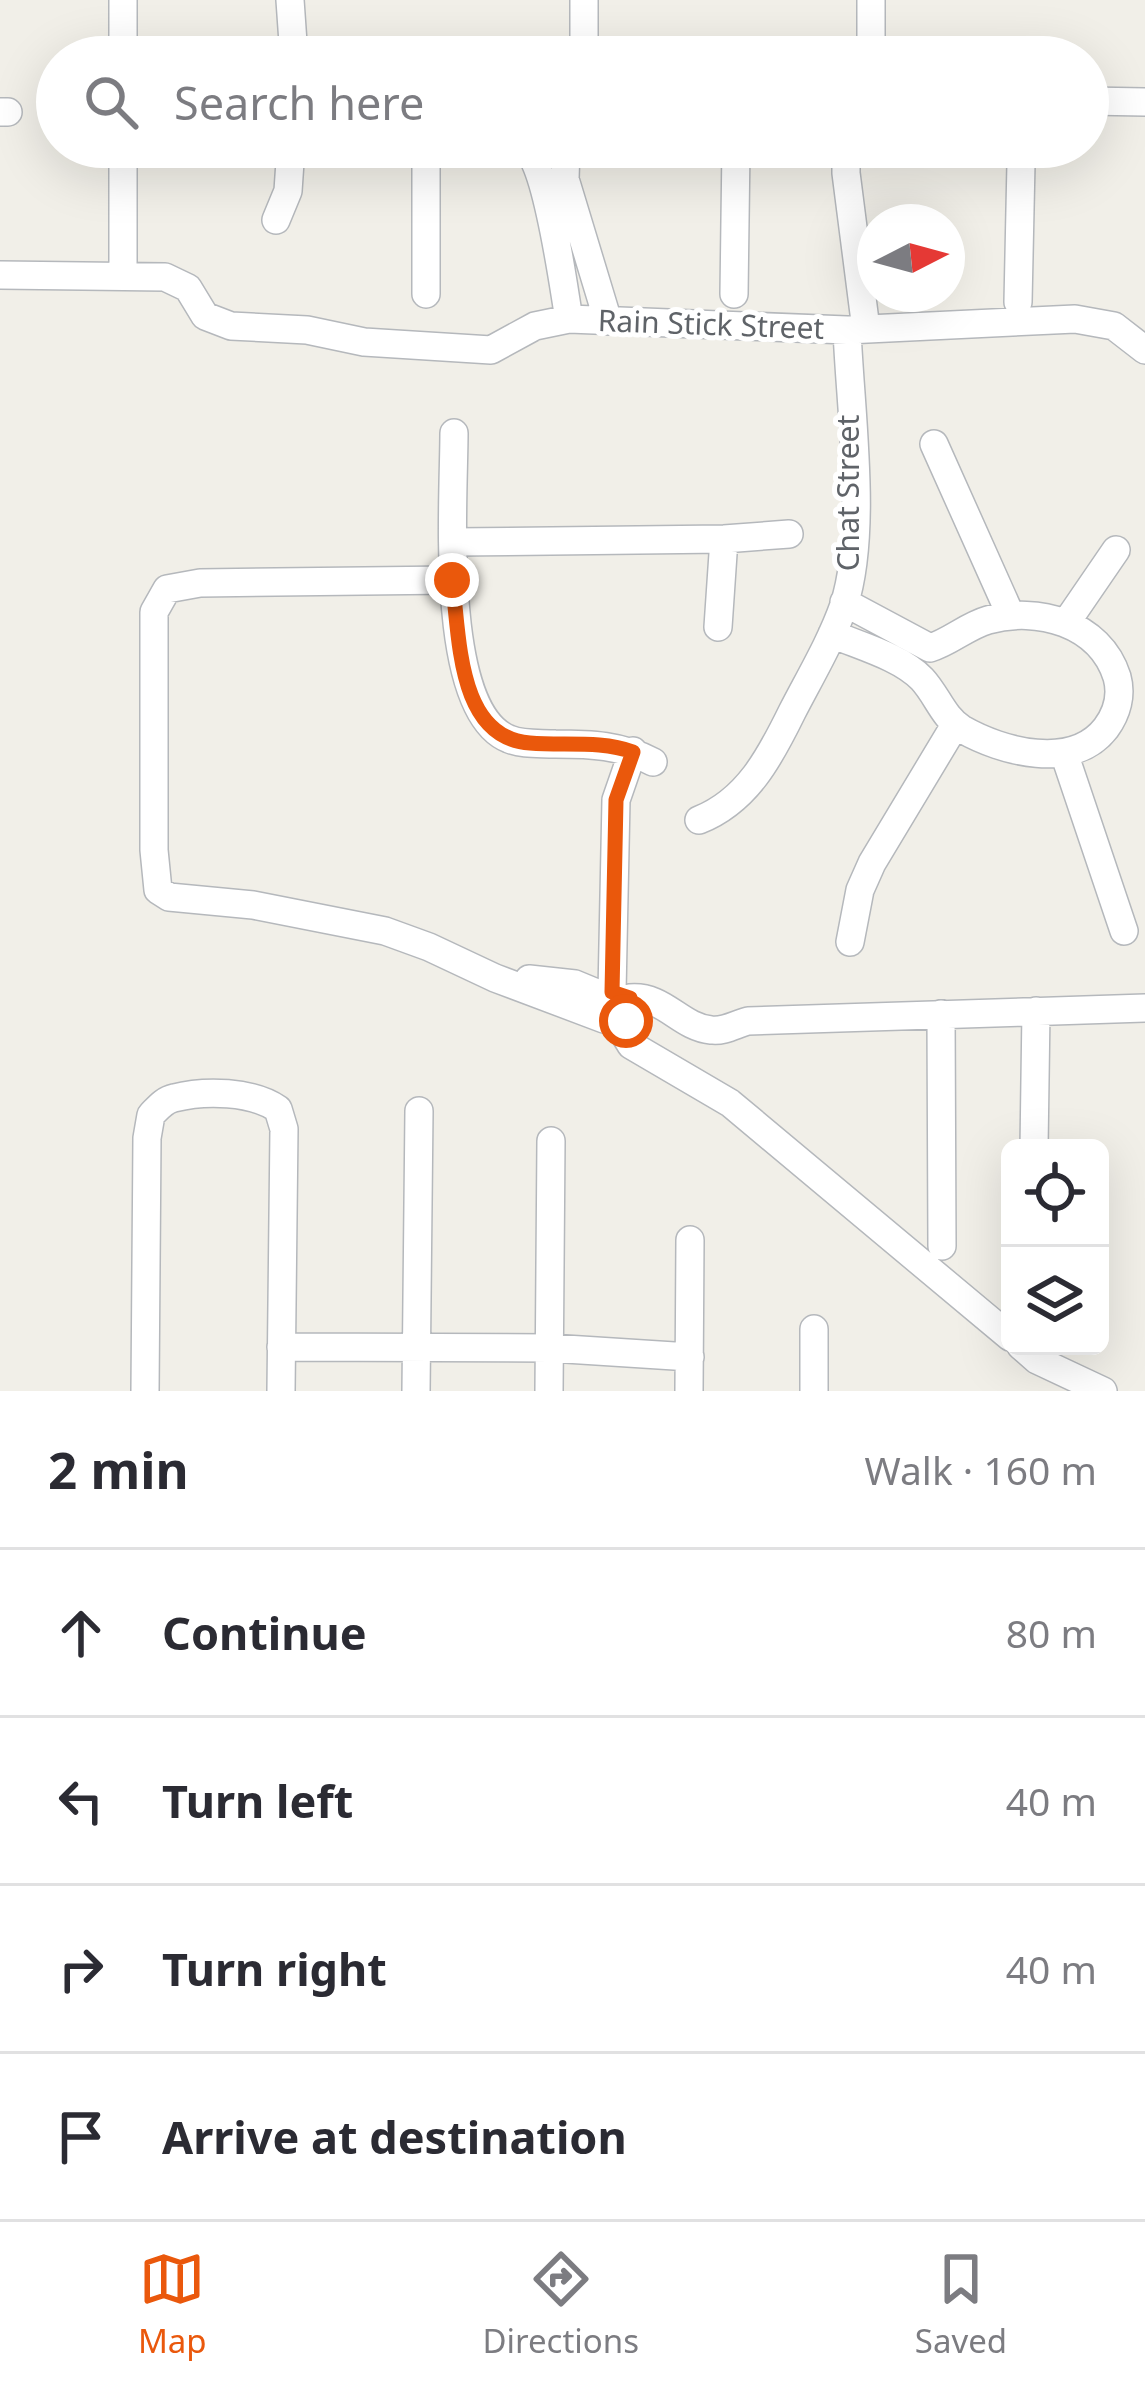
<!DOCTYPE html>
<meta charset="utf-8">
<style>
:root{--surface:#fff;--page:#f2f2f3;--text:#2b2b33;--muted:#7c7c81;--line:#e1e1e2;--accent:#ea580c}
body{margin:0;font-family:"Noto Sans",sans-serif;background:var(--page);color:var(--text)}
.controls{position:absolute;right:36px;bottom:36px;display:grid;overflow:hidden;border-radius:18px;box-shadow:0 12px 48px #0002}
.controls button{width:108px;height:108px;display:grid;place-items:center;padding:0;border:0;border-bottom:3px solid var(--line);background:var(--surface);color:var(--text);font:60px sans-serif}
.compass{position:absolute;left:857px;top:204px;width:108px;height:108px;border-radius:50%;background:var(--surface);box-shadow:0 12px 48px #0002;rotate:84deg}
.stop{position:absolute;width:36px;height:36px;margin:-27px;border:9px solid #ea580c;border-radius:50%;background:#fff}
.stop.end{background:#ea580c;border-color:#fff;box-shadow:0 3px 12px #0008}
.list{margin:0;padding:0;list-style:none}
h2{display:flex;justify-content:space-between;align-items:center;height:156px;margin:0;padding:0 48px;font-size:51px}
h2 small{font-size:39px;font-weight:400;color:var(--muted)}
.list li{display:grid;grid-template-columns:78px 1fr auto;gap:36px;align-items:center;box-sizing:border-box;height:168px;padding:0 48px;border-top:3px solid var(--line)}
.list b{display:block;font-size:45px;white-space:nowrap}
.list em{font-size:39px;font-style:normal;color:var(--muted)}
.icon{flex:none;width:66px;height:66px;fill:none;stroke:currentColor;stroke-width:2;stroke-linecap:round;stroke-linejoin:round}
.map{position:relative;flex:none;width:1145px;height:1391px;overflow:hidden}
.search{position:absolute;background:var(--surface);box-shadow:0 12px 48px #0002;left:36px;right:36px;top:36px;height:132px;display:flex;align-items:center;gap:30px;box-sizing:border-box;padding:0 42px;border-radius:66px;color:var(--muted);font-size:45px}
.sheet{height:828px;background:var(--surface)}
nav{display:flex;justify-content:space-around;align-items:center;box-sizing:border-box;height:168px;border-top:3px solid var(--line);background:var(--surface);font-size:33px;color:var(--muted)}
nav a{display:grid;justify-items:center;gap:6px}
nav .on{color:var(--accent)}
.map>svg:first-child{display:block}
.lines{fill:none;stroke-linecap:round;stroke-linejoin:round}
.minor-casing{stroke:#b5b8bc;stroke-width:30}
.minor{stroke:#fff;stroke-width:27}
.route{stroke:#ea580c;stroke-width:15}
.labels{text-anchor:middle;stroke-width:10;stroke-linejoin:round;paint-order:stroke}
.street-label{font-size:30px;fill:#5f6368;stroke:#fff}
</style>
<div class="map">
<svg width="1145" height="1391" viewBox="0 0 1145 1391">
<rect width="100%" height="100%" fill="#f1efe8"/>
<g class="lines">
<!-- minor casing -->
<g class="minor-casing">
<path id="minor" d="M123 0V57
M290 0 294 57
M584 0V57
M871 57V0
M1088 101 1145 102
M0 112H8
M123 147V276
M524 147C548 165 563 285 569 319
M566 147 565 179 608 321
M855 147 846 159V173L866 329
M1015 147 1021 163 1018 302
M276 220 288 191 291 147
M0 275 165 277 188 288 205 316 231 326 307 330 364 342 491 350 535 326 569 319 847 330 1075 319 1114 326 1145 350
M426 294V155L431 147
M734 294 736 147
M454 433C454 499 438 711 509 739 523 745 540 743 555 744 591 744 621 745 653 762
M934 444 1011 616
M454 542 724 539 789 534
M452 580 200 583 167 589 154 612V850L158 890 169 897 253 905 385 931 429 947 495 978 604 1019
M1066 623 1116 550
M718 627 724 539
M832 634C860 646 901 657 922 679 937 695 943 717 962 729 1002 752 1073 771 1106 728 1117 713 1122 695 1117 677 1100 623 1037 606 988 620 967 626 950 642 930 648L844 602
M1064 753 1124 931
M699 820C747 801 770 757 792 712 810 677 831 642 844 605 868 530 850 409 847 330
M850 942 860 890 872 863 955 725
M529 979 575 984 604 996
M612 992 616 800 633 751
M630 998C664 995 680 1027 711 1030 724 1032 736 1024 748 1021L1145 1008
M941 1014 942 1246
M618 1024 631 1045 730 1103 1010 1337
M1034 1148 1036 1011
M1021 1346 1037 1360 1103 1391
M281 1347 550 1348 690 1357
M145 1391 147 1138 151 1115C158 1108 164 1100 174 1098 205 1090 252 1091 278 1109L284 1129 281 1391
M416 1391 419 1111
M549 1391 551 1141
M689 1391 690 1240
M814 1391V1329"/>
</g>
<!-- minor -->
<use href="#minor" class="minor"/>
</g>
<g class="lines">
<!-- route -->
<path class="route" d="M452 580C460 634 456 738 530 743 564 746 600 740 633 752L616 800 612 992 630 998 632 1015 626 1021"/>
</g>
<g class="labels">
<!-- street labels -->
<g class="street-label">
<text transform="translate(711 325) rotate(2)" y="10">Rain Stick Street</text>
<text transform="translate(849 493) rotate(-90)" y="10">Chat Street</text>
</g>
</g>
</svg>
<div class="controls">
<button><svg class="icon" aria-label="locate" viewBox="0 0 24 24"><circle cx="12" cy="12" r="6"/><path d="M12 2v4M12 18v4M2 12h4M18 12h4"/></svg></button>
<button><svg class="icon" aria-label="layers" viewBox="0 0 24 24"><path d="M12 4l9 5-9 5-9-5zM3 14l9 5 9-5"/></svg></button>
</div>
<svg class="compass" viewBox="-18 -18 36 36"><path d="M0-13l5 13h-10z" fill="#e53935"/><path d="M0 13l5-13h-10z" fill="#7c7c81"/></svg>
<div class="stop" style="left:626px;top:1021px"></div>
<div class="stop end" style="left:452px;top:580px"></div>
<div class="search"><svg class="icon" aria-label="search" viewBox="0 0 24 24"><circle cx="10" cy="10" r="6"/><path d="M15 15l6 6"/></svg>Search here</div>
</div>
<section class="sheet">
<h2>2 min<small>Walk · 160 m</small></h2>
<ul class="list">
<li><svg class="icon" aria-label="ahead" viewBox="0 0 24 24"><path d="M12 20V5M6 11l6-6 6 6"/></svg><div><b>Continue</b></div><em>80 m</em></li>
<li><svg class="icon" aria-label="left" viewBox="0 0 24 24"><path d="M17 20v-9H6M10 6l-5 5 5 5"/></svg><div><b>Turn left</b></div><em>40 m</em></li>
<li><svg class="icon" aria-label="right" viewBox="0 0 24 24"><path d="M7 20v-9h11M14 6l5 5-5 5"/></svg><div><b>Turn right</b></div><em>40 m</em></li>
<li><svg class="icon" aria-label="arrive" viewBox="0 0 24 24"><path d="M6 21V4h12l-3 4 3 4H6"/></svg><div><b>Arrive at destination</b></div></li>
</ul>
</section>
<nav>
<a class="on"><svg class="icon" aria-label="map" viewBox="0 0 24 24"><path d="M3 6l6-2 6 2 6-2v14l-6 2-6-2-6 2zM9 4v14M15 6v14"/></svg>Map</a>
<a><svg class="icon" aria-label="directions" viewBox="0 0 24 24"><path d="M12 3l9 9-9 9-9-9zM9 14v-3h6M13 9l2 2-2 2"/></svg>Directions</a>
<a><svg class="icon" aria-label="saved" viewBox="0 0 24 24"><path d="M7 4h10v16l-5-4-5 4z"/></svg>Saved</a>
</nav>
